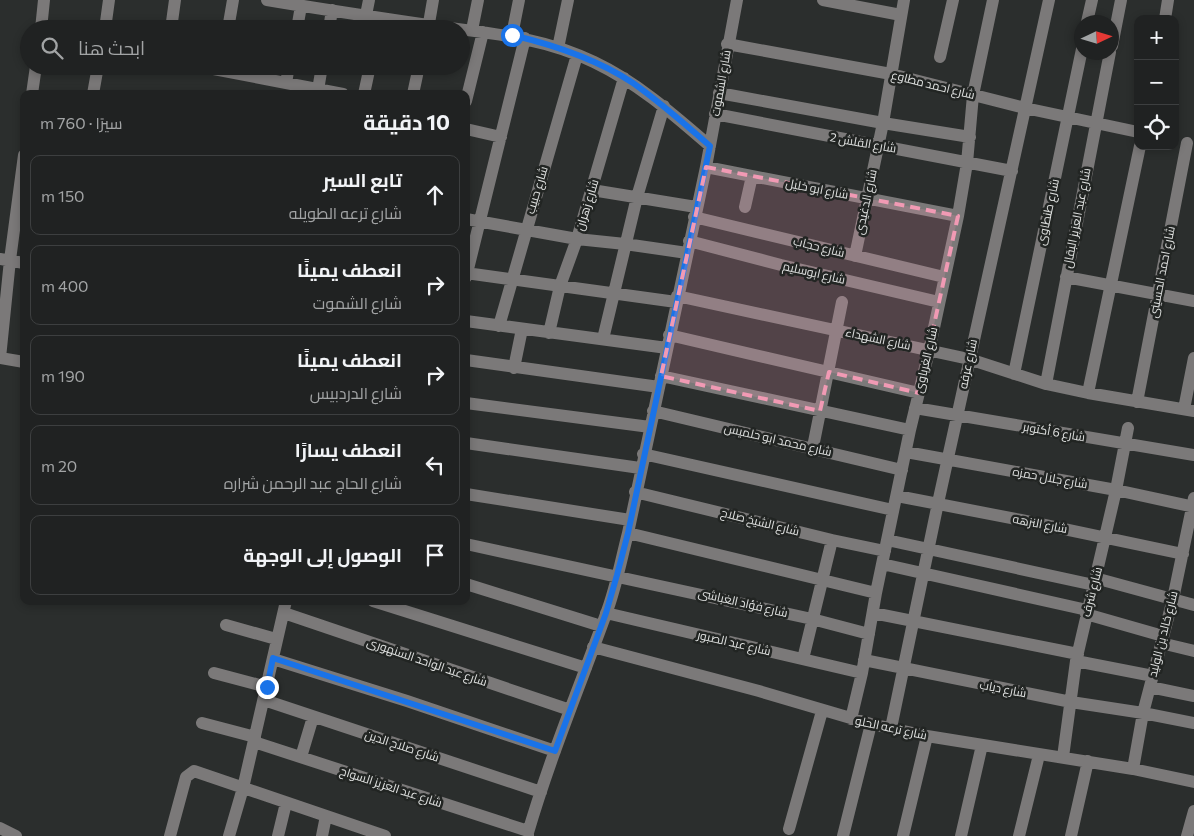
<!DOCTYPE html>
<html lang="ar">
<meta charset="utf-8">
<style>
:root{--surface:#202222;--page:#282a2a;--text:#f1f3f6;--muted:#a2a4a5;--line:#3d3f40}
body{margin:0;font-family:Commissioner,Cairo,sans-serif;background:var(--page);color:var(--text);direction:rtl}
.controls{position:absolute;right:15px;top:15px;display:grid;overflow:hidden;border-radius:10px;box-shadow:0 2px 8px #0003}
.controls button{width:45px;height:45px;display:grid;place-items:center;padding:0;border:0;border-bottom:1px solid var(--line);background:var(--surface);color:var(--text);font:25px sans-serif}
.compass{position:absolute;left:1074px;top:15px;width:45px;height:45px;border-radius:50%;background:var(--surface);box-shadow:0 2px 8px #0003;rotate:86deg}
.stop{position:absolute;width:15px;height:15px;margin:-11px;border:4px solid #1a73e8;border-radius:50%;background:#fff}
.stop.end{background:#1a73e8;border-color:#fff;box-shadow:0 1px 5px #0008}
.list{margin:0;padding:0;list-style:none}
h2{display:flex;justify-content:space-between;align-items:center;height:65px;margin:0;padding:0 20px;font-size:21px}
h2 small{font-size:16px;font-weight:400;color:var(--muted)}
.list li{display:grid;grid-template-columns:32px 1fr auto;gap:15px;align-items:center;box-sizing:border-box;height:80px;margin:0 10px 10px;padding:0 10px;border:1px solid var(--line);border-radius:10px}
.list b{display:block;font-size:19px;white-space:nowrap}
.list p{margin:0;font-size:16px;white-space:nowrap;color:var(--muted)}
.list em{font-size:16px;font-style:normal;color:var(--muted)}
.icon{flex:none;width:28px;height:28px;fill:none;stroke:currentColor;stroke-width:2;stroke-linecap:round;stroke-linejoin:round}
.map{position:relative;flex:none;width:1194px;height:836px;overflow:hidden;direction:ltr}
.search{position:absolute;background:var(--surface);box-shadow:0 2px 8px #0003;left:20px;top:20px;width:450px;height:55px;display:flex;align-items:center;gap:12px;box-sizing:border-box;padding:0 18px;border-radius:28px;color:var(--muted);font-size:19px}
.panel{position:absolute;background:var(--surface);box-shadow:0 2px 8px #0003;left:20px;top:90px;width:450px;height:515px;border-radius:10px;direction:rtl}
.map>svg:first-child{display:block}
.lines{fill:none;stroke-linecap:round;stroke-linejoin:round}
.minor{stroke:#7b7979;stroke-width:12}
.route{stroke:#1a73e8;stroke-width:6}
.marked{fill:#f19ab4;fill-opacity:0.2;stroke:#f19ab4;stroke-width:4;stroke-dasharray:10 6;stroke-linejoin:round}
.labels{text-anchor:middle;stroke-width:5;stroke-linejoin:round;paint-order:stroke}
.street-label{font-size:12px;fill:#e0e2e1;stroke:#222523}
</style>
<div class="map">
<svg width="1194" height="836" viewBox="0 0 1194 836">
<rect width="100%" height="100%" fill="#2b2e2d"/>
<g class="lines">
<!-- minor -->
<path class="minor" d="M267 0C320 9 374 17 428 25 485 33 541 36 594 62 638 83 673 114 710 146
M823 0 901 15
M366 15 369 0
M1165 19 1168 0
M1087 22 1092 0
M41 29 44 0
M105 29 109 0
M171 29 175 0
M228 29 233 0
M297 29 301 6
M329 29 332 10
M428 29 433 0
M472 30 478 0
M512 35 519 0
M727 44 891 74 1025 108 1138 132
M1112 46 1121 0
M558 48 568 0
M940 57 953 0
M198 66 343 94
M286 83 289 66
M318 90 322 66
M719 93 883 123 970 137
M32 94 36 66
M93 94 98 66
M364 94 370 66
M413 94 419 66
M466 101 483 32
M715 114 1012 171
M466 129 501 137
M706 167 958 216
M592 190 696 207
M745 207 752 176
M694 217 944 277
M466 219 577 239 625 244 687 253
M689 241 781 265 939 302
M855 256 883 123 904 0
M0 259 24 263
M466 273 676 302
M466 277 525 38
M1066 277 1194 301
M677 296 969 359 1046 384 1088 393 1194 411
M466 321 667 348
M499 326 577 55
M549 333 560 286 577 239 624 78
M669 335 919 393
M603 339 637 197 664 106
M0 358 10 260 24 155
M0 358 24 362
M466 360 659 387
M514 368 522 329
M1014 374 1082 49
M661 376 910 430
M1046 384 1110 52
M1088 393 1140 146
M1137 402 1187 143
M466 403 650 427
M915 408 1194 455
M1184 409 1194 358
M653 411 902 470
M466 443 640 468
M813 447 842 302
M906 452 1116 490 1194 507
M643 454 893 510
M635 492 832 540 885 551
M466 494 630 520
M897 496 1021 520 1183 554
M628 533 876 593
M887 540 1094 585
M466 544 812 619 869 634
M882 564 1087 610
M1095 578 1194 605
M466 584 601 626
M373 601 586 668
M284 613 570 710
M606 613 862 673
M873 613 1078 654
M1086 614 1163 636
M226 625 276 639
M1161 643 1194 651
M593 647 759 691 871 724 927 736 1133 769 1194 782
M273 659 407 701 555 751
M803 659 832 540
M864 660 1071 702 1143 713 1194 723
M1076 661 1153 676
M214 673 267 687
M1150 687 1194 696
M264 700 541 792
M851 719 862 673 876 593 910 430 929 351 958 216 967 163 973 95 993 0
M202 723 255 737
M891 728 938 503 1049 0
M254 742 528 831V836
M301 757 313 717
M1063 757 1076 661 1116 490 1128 428
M1133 769 1143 713 1173 599 1194 498
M0 828 16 836
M789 829 822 711
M170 836 186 777 194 771 385 836
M229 836 243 788 286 601
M278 836 286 803
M322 836 326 816
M527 836C549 760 579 688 606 614 616 588 621 560 628 533L706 167 737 0
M843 836 871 724
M903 836 927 736
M961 836 982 745
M1019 836 1039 755
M1071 836 1088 761
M1187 836 1194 811"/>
</g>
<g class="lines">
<!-- route -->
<path class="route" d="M267 687 273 658 555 751 606 613 617 575 628 533 710 146C685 124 660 102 633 83 597 59 554 45 512 35"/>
</g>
<!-- marked area -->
<path class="marked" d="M706 167 958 216 919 393 829 372 820 411 661 376Z"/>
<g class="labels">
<!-- street labels -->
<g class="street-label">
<text transform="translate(721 83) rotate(-80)" y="4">شارع الشموت</text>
<text transform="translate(933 85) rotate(14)" y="4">شارع احمد مطاوع</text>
<text transform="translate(863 143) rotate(10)" y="4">شارع القلش 2</text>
<text transform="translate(817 189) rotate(11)" y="4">شارع ابو خليل</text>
<text transform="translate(537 190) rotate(-73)" y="4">شارع حبيب</text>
<text transform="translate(866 202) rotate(-78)" y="4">شارع الدغيدى</text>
<text transform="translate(587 205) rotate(-73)" y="4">شارع زهران</text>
<text transform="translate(1048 212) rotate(-78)" y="4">شارع طنطاوى</text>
<text transform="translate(1077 218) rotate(-79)" y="4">شارع عبد العزيز البقال</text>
<text transform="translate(819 247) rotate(14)" y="4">شارع حجاب</text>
<text transform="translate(1162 272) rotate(-79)" y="4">شارع احمد الحسينى</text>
<text transform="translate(814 273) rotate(13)" y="4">شارع ابوسليم</text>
<text transform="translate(878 339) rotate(12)" y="4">شارع الشهداء</text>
<text transform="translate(926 360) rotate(-77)" y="4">شارع الغرباوى</text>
<text transform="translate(968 364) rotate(-78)" y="4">شارع عرفه</text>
<text transform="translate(1054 432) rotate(10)" y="4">شارع 6 أكتوبر</text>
<text transform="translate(778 440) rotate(13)" y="4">شارع محمد ابو حلميس</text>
<text transform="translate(1050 478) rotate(10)" y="4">شارع جلال حمزه</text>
<text transform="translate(760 522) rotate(14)" y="4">شارع الشيخ صلاح</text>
<text transform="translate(1040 524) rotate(11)" y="4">شارع النزهه</text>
<text transform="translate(1092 592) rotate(-76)" y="4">شارع شرف</text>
<text transform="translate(743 603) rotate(13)" y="4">شارع فؤاد الغباشى</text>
<text transform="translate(1163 634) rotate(-76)" y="4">شارع خالد بن الوليد</text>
<text transform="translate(734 643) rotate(13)" y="4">شارع عبد الصبور</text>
<text transform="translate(427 662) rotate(19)" y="4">شارع عبد الواحد السنهورى</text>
<text transform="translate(1003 689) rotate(11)" y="4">شارع دياب</text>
<text transform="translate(891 728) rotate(12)" y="4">شارع ترعه الحلو</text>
<text transform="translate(402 746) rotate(18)" y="4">شارع صلاح الدين</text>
<text transform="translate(391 787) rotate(18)" y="4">شارع عبد العزيز السواح</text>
</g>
</g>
</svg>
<div class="controls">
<button>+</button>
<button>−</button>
<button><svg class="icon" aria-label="locate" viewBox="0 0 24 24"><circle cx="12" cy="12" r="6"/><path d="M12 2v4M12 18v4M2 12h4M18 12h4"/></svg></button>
</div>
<svg class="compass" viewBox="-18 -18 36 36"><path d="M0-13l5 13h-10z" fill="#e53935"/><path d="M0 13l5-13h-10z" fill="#a2a4a5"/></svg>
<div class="stop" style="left:512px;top:35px"></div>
<div class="stop end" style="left:267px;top:687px"></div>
<div class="search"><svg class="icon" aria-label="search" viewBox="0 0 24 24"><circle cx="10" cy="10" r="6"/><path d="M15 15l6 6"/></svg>ابحث هنا</div>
<section class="panel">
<h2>10 دقيقة<small>سيرًا · 760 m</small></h2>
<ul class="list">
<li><svg class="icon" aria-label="ahead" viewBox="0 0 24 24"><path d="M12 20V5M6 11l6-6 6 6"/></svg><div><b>تابع السير</b><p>شارع ترعه الطويله</p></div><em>150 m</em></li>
<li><svg class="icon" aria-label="right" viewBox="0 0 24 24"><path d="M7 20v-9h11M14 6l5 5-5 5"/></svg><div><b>انعطف يمينًا</b><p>شارع الشموت</p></div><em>400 m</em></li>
<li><svg class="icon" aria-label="right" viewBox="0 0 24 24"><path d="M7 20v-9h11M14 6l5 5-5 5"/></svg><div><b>انعطف يمينًا</b><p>شارع الدردبيس</p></div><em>190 m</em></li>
<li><svg class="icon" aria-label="left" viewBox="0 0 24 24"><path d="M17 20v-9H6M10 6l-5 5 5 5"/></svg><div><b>انعطف يسارًا</b><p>شارع الحاج عبد الرحمن شراره</p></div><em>20 m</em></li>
<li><svg class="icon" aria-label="arrive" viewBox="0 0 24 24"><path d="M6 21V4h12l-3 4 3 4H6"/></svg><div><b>الوصول إلى الوجهة</b></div></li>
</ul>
</section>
</div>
